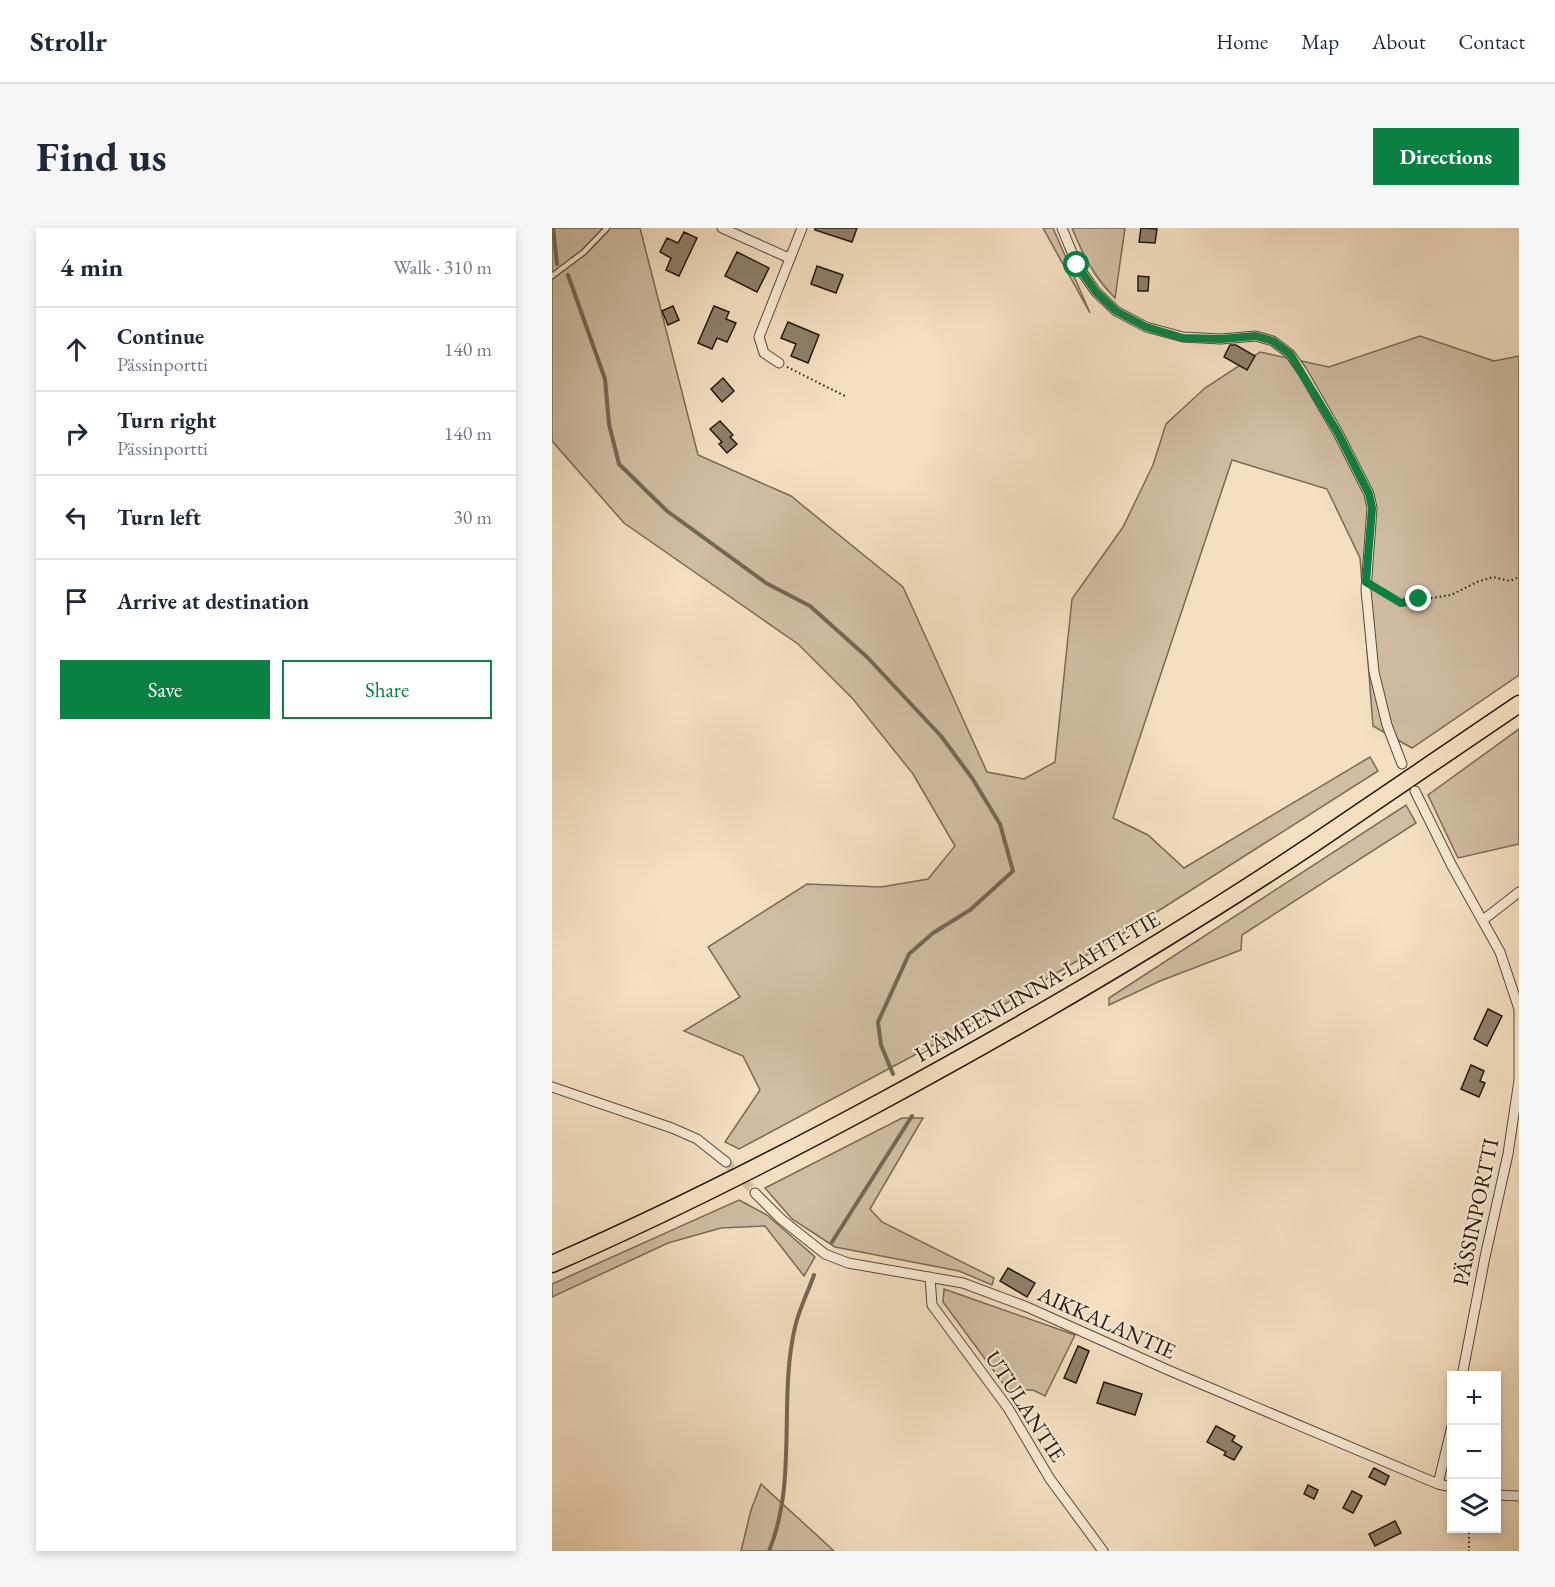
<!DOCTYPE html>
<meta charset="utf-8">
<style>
:root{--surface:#fff;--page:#f6f6f7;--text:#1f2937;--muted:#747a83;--line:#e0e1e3;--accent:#0b8043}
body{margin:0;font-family:"EB Garamond",serif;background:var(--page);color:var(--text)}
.controls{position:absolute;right:18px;bottom:18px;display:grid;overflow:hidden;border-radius:0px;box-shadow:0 3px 9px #0003}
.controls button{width:54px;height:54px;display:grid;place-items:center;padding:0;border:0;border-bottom:2px solid var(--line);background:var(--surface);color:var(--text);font:30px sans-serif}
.stop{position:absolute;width:18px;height:18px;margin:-14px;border:4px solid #0b8043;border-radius:50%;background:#fff}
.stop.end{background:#0b8043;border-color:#fff;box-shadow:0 2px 6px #0008}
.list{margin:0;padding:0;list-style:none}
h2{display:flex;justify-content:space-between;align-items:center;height:78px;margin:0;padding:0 24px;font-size:26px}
h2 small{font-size:20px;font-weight:400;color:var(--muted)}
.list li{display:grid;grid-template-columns:39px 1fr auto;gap:18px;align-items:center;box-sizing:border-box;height:84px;padding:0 24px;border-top:2px solid var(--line)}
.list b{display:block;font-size:22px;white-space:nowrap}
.list p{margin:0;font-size:20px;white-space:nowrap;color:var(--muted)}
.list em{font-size:20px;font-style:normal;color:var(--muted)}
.actions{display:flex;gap:12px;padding:18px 24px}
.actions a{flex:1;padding:14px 0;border:2px solid var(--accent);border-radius:0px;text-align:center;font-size:21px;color:var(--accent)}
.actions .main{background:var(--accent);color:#fff}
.icon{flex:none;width:33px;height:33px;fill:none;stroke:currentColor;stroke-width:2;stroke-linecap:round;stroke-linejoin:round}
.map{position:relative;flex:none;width:967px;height:1323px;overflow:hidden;border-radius:0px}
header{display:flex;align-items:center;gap:36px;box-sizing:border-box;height:84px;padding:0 30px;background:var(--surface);border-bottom:2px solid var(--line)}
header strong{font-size:28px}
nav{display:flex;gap:33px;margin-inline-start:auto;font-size:21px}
.intro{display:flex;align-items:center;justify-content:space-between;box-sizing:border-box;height:144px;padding:0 36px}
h1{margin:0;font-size:42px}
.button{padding:15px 27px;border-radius:0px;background:var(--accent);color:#fff;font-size:21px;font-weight:700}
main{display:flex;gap:36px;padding:0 36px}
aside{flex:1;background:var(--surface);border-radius:0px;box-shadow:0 3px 9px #0003}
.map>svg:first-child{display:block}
.green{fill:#d0bda2;stroke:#796b58;stroke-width:1.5}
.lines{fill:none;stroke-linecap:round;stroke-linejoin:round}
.stream{stroke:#756855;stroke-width:4}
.building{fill:#8f806b;stroke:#22190f;stroke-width:1.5}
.street-tunnel{stroke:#d4c1a5;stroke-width:9;stroke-dasharray:9 4.5;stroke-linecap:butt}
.lane-casing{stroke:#564a3b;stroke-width:7}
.street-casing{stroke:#564a3b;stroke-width:11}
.highway-casing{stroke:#22190f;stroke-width:19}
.path{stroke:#22190f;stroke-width:2;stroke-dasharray:1.5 3;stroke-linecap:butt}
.lane{stroke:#f8ead6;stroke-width:4.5}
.street{stroke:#f8ead6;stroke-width:9}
.highway{stroke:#f4dfc0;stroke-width:16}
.route{stroke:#0b8043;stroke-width:8}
.labels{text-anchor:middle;stroke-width:4.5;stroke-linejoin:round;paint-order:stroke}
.street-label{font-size:22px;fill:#22190f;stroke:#f8ead6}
</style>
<header>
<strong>Strollr</strong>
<nav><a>Home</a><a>Map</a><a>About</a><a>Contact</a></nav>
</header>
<div class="intro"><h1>Find us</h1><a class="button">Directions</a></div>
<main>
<aside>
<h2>4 min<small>Walk · 310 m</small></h2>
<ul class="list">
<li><svg class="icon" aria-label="ahead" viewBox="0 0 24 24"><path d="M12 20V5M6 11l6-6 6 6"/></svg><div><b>Continue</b><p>Pässinportti</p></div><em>140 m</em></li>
<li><svg class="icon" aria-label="right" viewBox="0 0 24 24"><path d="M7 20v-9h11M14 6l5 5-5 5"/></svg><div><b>Turn right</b><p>Pässinportti</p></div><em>140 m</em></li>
<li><svg class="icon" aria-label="left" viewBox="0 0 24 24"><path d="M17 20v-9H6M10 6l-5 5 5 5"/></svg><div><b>Turn left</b></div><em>30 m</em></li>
<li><svg class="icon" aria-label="arrive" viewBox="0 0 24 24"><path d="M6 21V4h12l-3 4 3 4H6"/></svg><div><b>Arrive at destination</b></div></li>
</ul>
<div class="actions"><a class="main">Save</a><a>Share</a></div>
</aside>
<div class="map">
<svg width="967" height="1323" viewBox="0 0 967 1323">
<rect width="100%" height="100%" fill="#f4dfc0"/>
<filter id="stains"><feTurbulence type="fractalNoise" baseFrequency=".00333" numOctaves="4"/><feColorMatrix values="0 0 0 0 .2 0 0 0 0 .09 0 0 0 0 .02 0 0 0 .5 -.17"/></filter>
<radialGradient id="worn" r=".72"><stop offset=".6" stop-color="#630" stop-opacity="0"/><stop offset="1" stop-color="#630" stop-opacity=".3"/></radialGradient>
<!-- green -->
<path class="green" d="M0 0H88L146 227 239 268 351 359 435 544 472 551 503 534 520 371 571 299 601 237 614 196 653 160 708 124 777 139 868 108 942 133 967 128V447L860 520 821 498 808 330 775 261 680 232 561 590 596 607 632 640 818 529 826 543 570 706 413 800 187 921 173 914 208 862 191 828 132 803 188 769 156 719 255 656 329 659 376 651 403 618 361 546 301 471 246 416 72 295 0 213Z
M491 0H501L538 85Z
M520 0H573L563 70C542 49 531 27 520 0Z
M967 501V616L906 630 876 567Z
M854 577 864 595 690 707 689 722 608 753 557 777V770Z
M350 890H371L318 981 330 994 442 1050 440 1057 407 1043 283 1019 240 991 213 960Z
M187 972 215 987 263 1029 252 1048 213 998 169 1000 116 1015 0 1069V1056Z
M392 1061 523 1107 493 1168 481 1162H456L391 1074Z
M209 1256 282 1323H189L199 1282Z"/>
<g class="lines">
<!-- stream -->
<path class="stream" d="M1 0 5 36
M16 47 53 151 57 196 67 236 115 283 214 355 258 378 315 429 389 508 420 550 448 596 461 643 418 682 381 705 357 726 326 794 329 817 341 846
M280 1014 360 888
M217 1323C246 1253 226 1172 243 1099 247 1081 256 1064 262 1047"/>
</g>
<!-- building -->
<path class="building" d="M263 0H305L300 14 263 2Z
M589 0 605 1 603 15 587 14Z
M132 4 145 10 127 48 114 42 119 30 108 24 115 10 126 15Z
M185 24 217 40 205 64 173 48Z
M265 38 291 47 284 65 259 56Z
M586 48 597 49 596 63H586Z
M121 78 127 92 116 97 110 83Z
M162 78 177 84 174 91 184 95 175 114 165 110 160 121 146 115Z
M236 94 267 107 256 135 239 128 244 116 229 110Z
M678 117H684L703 128 695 142 672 129Z
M171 150 182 163 170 174 159 161Z
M168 193 181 207 178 209 185 216 175 225 167 216 170 214 158 201Z
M936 781 950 788 935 818 922 811Z
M919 837 932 843 928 853 933 855 927 869 909 861Z
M456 1040 483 1055 475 1069 448 1053Z
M526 1118 537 1123 524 1155 512 1150Z
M552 1154 590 1166 583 1187 545 1175Z
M664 1198 683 1208 680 1213 690 1219 682 1232 672 1227 674 1224 655 1214Z
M822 1240 837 1248 833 1257 817 1249Z
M756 1257 766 1262 762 1271 752 1266Z
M800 1263 810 1268 801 1285 791 1280Z
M843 1293 849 1305 823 1318 817 1306Z"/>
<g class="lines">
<!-- street-tunnel -->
<path class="street-tunnel" d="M174 934 203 965"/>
<!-- lane casing -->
<g class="lane-casing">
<path id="lane" d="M0 48 32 24 55 0"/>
</g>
<!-- street casing -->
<g class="street-casing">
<path id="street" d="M170 0 237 30
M510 0 525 37 544 64 564 83 594 99 631 109 669 111 704 108 721 113 738 126 750 143 786 205 817 266 820 280 814 362 822 444 835 497 850 536
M227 135 212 125 207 109 250 0
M863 563 900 638 948 724 967 781V852L956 926 933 1029 910 1148
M931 692 967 664
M0 859 120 900 145 911 174 934
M203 965 229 991 273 1026 296 1035 411 1055 475 1079 616 1142 886 1256 900 1259
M378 1049 380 1077 456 1180 498 1251 551 1323
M886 1256 900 1198
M945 1267 967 1268"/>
</g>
<!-- highway casing -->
<g class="highway-casing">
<path id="highway" d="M0 1036C110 988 217 934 323 877 475 795 624 708 767 612 834 567 900 521 967 476"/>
</g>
<!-- path -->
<path class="path" d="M235 139 295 169
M825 360 849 375 899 367 925 354 941 349 958 353 967 349
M917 1300V1323"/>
<!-- lane -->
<use href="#lane" class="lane"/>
<!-- street -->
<use href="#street" class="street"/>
<!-- highway -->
<use href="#highway" class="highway"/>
</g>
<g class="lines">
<!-- route -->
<path class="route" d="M525 37 544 64 564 83 594 99 631 110 669 111 704 108 721 113 738 126 786 205 817 266 820 280 814 354 849 375 867 371"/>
</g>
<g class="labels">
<!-- street labels -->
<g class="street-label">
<text transform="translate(485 758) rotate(-30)" y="8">HÄMEENLINNA-LAHTI-TIE</text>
<text transform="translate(923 984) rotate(-78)" y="8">PÄSSINPORTTI</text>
<text transform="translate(555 1094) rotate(24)" y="8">AIKKALANTIE</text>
<text transform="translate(474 1178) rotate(57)" y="8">UTULANTIE</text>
</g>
</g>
<rect width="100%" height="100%" filter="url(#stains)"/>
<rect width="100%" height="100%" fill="url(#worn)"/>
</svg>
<div class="controls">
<button>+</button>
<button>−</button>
<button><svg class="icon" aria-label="layers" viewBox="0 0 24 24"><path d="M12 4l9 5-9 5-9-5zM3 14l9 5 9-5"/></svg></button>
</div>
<div class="stop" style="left:525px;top:37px"></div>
<div class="stop end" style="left:867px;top:371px"></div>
</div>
</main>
